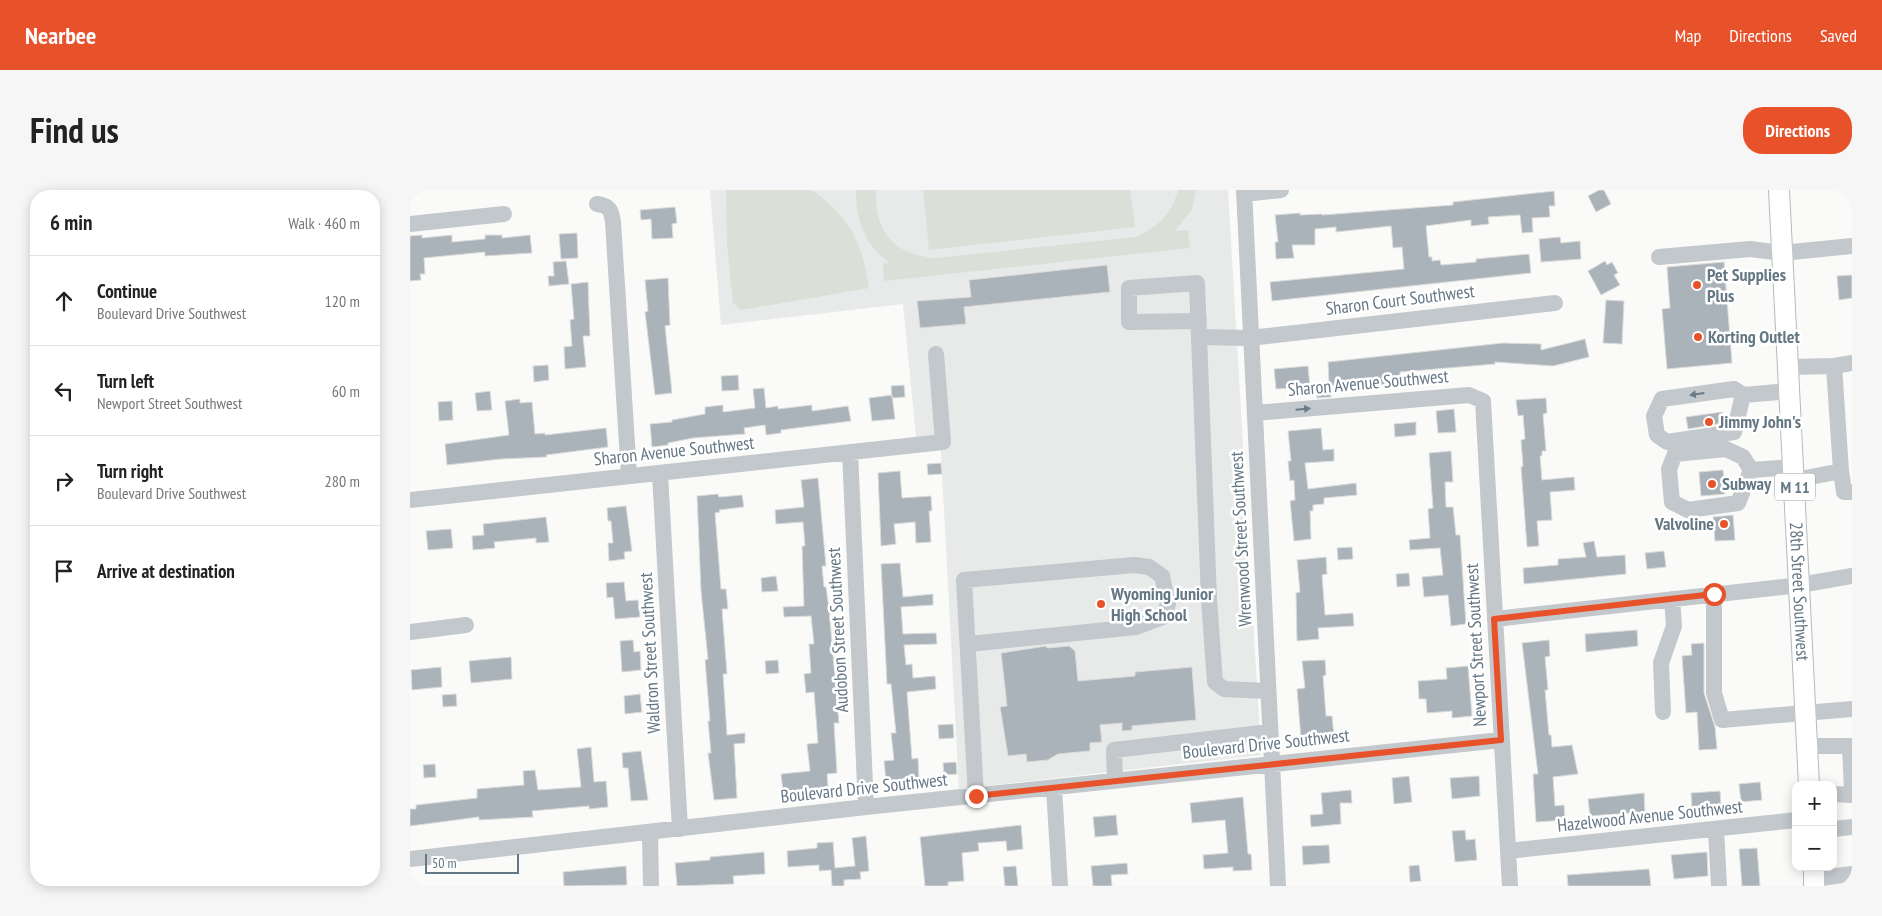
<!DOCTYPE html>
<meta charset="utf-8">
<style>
:root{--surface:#fff;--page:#f6f6f6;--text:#222;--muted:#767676;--line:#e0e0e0;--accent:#e7522b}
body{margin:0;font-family:"PT Sans Narrow",sans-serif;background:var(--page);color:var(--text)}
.controls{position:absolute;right:15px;bottom:15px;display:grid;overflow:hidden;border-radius:10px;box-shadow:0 2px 12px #0003}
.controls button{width:45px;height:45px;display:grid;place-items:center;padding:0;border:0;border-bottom:1px solid var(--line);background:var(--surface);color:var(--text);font:25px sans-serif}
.scale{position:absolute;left:15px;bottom:12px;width:94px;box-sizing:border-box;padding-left:5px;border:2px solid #647784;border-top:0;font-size:14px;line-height:18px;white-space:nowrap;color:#647784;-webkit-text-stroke:4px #fff;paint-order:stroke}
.stop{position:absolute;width:15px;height:15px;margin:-11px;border:4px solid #e7522b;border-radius:50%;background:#fff}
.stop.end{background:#e7522b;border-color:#fff;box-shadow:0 1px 5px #0008}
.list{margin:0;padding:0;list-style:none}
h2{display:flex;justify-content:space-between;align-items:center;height:65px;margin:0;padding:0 20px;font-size:21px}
h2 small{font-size:16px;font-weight:400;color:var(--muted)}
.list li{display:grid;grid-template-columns:32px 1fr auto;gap:15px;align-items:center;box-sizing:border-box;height:90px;padding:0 20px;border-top:1px solid var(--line)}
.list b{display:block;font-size:19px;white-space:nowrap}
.list p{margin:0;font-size:16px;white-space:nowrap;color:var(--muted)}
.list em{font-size:16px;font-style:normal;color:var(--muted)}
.icon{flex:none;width:28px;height:28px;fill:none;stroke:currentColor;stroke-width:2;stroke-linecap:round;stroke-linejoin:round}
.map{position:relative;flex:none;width:1442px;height:696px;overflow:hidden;border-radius:20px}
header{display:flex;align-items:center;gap:30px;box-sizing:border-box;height:70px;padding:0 25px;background:var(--accent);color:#fff}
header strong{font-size:24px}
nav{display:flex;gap:28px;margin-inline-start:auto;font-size:18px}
.intro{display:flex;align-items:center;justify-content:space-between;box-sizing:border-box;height:120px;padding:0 30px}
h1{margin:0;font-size:35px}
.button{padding:12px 22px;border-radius:20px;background:var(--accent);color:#fff;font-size:18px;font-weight:700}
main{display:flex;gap:30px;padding:0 30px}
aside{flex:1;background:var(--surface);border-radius:20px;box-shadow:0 2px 12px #0003}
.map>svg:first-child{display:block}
.built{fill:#e8e9e9}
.green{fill:#dadfd7}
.building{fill:#aab3ba;stroke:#dcdcda}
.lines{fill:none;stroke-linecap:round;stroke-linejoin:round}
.major-casing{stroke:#b4babe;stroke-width:22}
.minor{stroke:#c3c8cc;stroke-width:16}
.major{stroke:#fff;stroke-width:20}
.oneway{fill:#697b88}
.route{stroke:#e7522b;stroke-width:6}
.poi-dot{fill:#e7522b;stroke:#fff;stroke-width:2}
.labels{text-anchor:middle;stroke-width:5;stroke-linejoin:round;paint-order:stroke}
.shield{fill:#fff;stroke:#92a0a9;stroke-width:1}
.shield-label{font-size:16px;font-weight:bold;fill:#647784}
.poi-label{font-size:18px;font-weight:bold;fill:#647784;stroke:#fff;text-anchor:start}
.street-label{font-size:18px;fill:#647784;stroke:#fff}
</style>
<header>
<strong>Nearbee</strong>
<nav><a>Map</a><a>Directions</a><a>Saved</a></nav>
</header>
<div class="intro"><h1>Find us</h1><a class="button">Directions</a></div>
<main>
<aside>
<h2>6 min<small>Walk · 460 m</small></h2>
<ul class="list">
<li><svg class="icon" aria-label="ahead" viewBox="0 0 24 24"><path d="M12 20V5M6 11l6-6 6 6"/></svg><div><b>Continue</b><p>Boulevard Drive Southwest</p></div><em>120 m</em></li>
<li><svg class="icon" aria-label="left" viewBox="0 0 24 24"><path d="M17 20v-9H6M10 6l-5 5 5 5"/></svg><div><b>Turn left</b><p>Newport Street Southwest</p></div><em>60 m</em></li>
<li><svg class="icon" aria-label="right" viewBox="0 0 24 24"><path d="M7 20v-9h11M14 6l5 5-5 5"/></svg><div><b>Turn right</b><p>Boulevard Drive Southwest</p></div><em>280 m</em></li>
<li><svg class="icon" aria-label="arrive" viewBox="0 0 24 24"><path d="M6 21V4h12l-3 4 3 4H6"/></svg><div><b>Arrive at destination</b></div></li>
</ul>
</aside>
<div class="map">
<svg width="1442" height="696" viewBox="0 0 1442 696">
<rect width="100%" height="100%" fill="#fafaf8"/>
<!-- built -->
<path class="built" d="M300 0H818L851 565 549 599 530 246 506 247 493 114 311 135Z"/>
<!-- green -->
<path class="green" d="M316 0H401C439 25 453 54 459 98L331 120 323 113 317 54Z
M446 0H466C464 42 484 65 526 68L726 47C748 37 762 24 768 0H786L782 19 765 41 778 40 780 58 474 91 473 74 480 73C454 54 446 31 446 0Z
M513 0H720L725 37 519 60Z"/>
<!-- building -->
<path class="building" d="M1189 0H1194L1201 14 1186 22 1178 6Z
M1144 1 1145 16H1139L1140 27 1122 28 1123 42 1112 43 1110 25 1078 27 1079 34 1061 36V30L1016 36 1019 67H1022V71L1030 70 1031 75 1066 72V69L1119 64 1121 83 862 111 860 92 994 79 992 57 983 58 981 36 926 42V37L905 39V55H882L884 68 866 69 865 52H868L865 25 890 23V25L912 24V25L1043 15V12Z
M265 17 267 33 262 34 263 48 242 49 241 29 231 30 230 20Z
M167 43 168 68 151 69 149 44Z
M12 45V48L42 45V52L75 49V45H92V48L120 45 122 63 75 66V62L14 68 15 84H10L11 90 0 91V46Z
M1150 47 1151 53 1170 51 1171 69 1131 72 1129 49Z
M156 71 159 94 139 96 138 86H144L143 72Z
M1195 71 1197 75 1202 72 1208 83 1204 85 1210 95 1191 105 1178 81Z
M1314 72 1322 173 1257 179 1252 119 1260 118 1257 77Z
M697 75 700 102 554 117 556 134 510 138 507 111 561 107 559 90Z
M1442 85V108L1429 110 1427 86Z
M258 88 260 135 255 136 262 203 245 205 235 122 238 121 235 90Z
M178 92 180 146H173L176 177 155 179 154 157 162 156 160 130 164 129 161 94Z
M1196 110 1214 111 1212 154 1193 153Z
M1175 149 1179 167 1143 176 1085 172V174L990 182V186H983V194L955 196 954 192 920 196 921 207 907 208 906 194 919 193 918 172 1093 153 1131 154V160Z
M138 175 139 190 124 192 123 176Z
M898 176 900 197 866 199 864 179Z
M328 185 329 200 312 201 311 186Z
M494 195 495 207 482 208 481 196Z
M354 198 356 218 368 216V219L402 215V221L438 216 441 231 371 240V243L356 245 355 235 334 238 335 244 283 248 258 253V255L242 257 240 234 262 232V230L295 224V217L313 215V222L345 218 343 199Z
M80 201 82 220 67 221 65 203Z
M482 205 485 229 462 231 459 208Z
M1136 208 1137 223 1133 224 1136 261H1132V266H1130L1132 290 1164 287 1165 300 1140 302 1142 330 1127 331 1129 356 1117 357 1111 277 1113 276 1111 250 1115 249 1113 225 1108 226 1106 210Z
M110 209V213L122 212 125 244 135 243V245L196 238 198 257 136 265 137 267 91 269 37 275 35 254 99 245 95 211Z
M42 211 43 230 29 231 28 212Z
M1044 219 1046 242 1028 243 1026 221Z
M1312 222 1314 233 1278 239 1276 227Z
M1006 232V245L985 247 984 234Z
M911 238 913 260 924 259V271L895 273 898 299 946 293 947 305 914 308V314L903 315V321H900L901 349 884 351 880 311 885 310 884 290 880 291 878 271H881L878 241Z
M1041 261 1043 292H1035L1036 317H1043L1046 345H1050L1056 434 1041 436 1038 405 1014 407 1012 387 1033 385 1030 358 1000 360 999 350 1020 348 1018 319 1023 318 1019 263Z
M531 273 532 284 518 285 517 274Z
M1313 280 1315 304 1291 306 1289 282Z
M490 281 492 308 521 306 522 321H519L521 352 506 353 505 332 484 334 486 354 471 356 468 283Z
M408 288 416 376H412L414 397H416L419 419 429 533H424L427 583 417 584 418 597 373 602 371 584 400 581 397 554 408 553 404 502 396 503 394 484 401 483 399 454H404L401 426 374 427 373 417 394 416 392 356H395L393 332 366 334 365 320 394 317 391 290Z
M308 304 309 307 332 305 334 317 309 320 310 322 305 323 311 399H316L318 419H312L317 484H313L317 545 335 543V553L324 554 327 608 304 610 298 563H301L298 531H300L295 470 298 469 291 401 287 306Z
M216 316 222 361 214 362 215 369 199 371 198 353H203L201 331H198L197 318Z
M1323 325 1325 350 1305 351 1303 327Z
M136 327 139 352 126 353V348L84 352 85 358 63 360 62 346 74 345 73 334Z
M41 339 43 358 18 360 16 341Z
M1184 351 1187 367 1215 365 1216 384 1114 394 1113 378 1148 375V369L1176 367 1173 353Z
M942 357 943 369 928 370 927 358Z
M1254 361 1256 377 1237 379 1235 363Z
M916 367 917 384 912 385 915 425 943 423 944 436 908 438 909 449 887 451 886 403 890 402 887 370Z
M490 373 493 407 523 404V415L491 417 493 444 526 443 527 454 494 455 496 475 502 474 503 488 525 486 526 499 497 502 502 569 508 568 509 589 476 591 474 571 484 570 481 543H486L481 494H477L471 374Z
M999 383 1000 396 987 397 986 384Z
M366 386 368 401 352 402 351 388Z
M214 392 216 411 228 410 230 427 205 429 203 407 197 408 196 393Z
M1227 440 1228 456 1176 462 1175 444Z
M223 450 224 462 230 461 231 480 212 482 210 451Z
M1139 450 1140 466 1135 467 1138 500H1135L1139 545H1141L1142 557 1162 555 1168 584 1143 587 1145 616 1154 615 1155 630 1126 632 1123 584H1128L1112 453Z
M1294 453V503L1305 537 1307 559 1289 560 1287 522 1276 523 1272 466 1282 465 1281 454Z
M636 456 637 458 659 456 665 461 668 491 725 486V482L782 477 786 530 722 536V540L712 541V533L690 535 692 552 680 553V561L648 564 638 570 617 572 616 564 598 566 590 517 597 516 591 463Z
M101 467 102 489 61 493 59 471Z
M368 470 369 483 356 484 355 471Z
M915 470 916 485 913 486 916 526H922L924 546 891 549 887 499 895 498 892 471Z
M1058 476 1062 526 1042 528V521L1017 523 1016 509H1009L1008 491 1037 489 1036 478Z
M31 477 32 497 2 500 1 480Z
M46 504 47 516 33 517 32 505Z
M230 504 232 522 215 524 214 506Z
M543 534 544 548 529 549 528 535Z
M181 557 184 592 196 591 198 617 179 619V616L122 621 123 627 69 630V627L0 636V619H6V615L67 608V599L114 595 113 581 125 580 128 600 171 597 167 559Z
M231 561 238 610 221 611 218 578H213L212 563Z
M546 572 547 584 534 585 533 573Z
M25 574 26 587 14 588 13 575Z
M999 586 1002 612 984 614 982 588Z
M1069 586 1070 606 1042 609 1040 588Z
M1350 592 1352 610 1331 612 1329 594Z
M941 600 942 613H930L931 634 901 637 900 625 913 624 911 603Z
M1310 601 1311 616 1282 618 1281 603Z
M1234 603 1235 622 1180 626 1178 609Z
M833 607 838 664H841L842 680 823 681V677L794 679 793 665 818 663 815 630 782 633 780 613Z
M706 625 708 645 685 647 683 627Z
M611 635 613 659 597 661 596 651 568 653 569 661 552 663 554 691 538 692V696H515L510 647Z
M1055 640 1056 650 1065 649 1067 670 1045 672 1042 641Z
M456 646 459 681 450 682 451 689 434 690V696H422L421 680 409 681V675L378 677 377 661 407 658V653L423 652 425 678 445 676 442 648Z
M919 655 920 673 893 675 892 656Z
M1347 658 1350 696H1332L1329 659Z
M354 662 355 684 323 686 324 694 267 696 265 673 300 670V667Z
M1297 662 1298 686 1264 689 1261 665Z
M717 673 718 684 701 685 702 696H683L681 676Z
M1009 675 1011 691 1000 692 999 676Z
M216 676 217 695 154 696 153 682Z
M606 676 608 696H595L593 677Z
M1239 679 1241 696H1158L1157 685Z"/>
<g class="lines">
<!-- major casing -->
<g class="major-casing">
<g id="major">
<path id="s1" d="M1369 0 1399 595"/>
<path d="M1404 677V696"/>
</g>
</g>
<!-- minor -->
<path class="minor" d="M834 0 868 696
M834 4 871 0
M187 14C200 16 201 20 203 32L219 286
M0 34 94 24
M1249 67 1340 59 1372 63 1442 56
M789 131 719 132V98L787 93 789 147
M1424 176 1442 173
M1378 177 1424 176 1431 281 1385 290
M1333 205 1324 242 1257 252 1247 245 1244 226 1252 209 1324 199 1333 205 1380 201
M845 223 1059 205 1073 211 1100 696
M1316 259 1333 267 1341 280 1328 313 1278 320 1262 312 1259 279 1265 264Z
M440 262 456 617
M1341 280 1384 277
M1431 281 1434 302H1442
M250 284 270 639
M0 310 533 252 526 164
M1304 404V503L1312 530 1442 519
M1085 429 1390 395 1442 386
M0 442 56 435
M559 454 726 437 753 427 758 414 752 386 739 377 724 375 554 390 566 606
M858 501 814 499 805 492 799 409 789 147 840 148 1145 113
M1253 522 1251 473 1264 436 1262 409
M1398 556H1440L1442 601
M705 591 704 560 860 542
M644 598 650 696
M1423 604 1442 605
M1306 639 1309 696
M1423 639 1442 637
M240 643 241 696
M1098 661 1386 630
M0 669 456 617 1091 550
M1404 689 1442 684"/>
<!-- major -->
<use href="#major" class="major"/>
</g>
<!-- one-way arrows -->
<defs><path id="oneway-solid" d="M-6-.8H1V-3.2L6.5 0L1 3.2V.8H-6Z" transform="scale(1.25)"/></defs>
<g class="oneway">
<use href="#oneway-solid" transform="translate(1287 204) rotate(172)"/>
<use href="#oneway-solid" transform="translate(893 219) rotate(-5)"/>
</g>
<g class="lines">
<!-- route -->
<path class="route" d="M566 606 1091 550 1084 429 1304 404"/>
</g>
<!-- markers -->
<g class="poi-dot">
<circle cx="1287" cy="95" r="5"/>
<circle cx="1288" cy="147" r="5"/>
<circle cx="1299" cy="232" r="5"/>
<circle cx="1302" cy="294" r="5"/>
<circle cx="1314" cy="334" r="5"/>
<circle cx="691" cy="414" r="5"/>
</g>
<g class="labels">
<!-- shield labels -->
<rect class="shield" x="1365" y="283.5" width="40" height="27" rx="4"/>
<g class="shield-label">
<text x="1385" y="303">M 11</text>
</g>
<!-- poi labels -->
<g class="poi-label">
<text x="1297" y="91">Pet Supplies<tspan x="1297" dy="21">Plus</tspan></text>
<text x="1298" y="153">Korting Outlet</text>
<text x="1309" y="238">Jimmy John's</text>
<text x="1312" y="300">Subway</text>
<text x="1304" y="340" text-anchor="end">Valvoline</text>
<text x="701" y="410">Wyoming Junior<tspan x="701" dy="21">High School</tspan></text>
</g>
<!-- street labels -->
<g class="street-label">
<text transform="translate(990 110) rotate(-7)" y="6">Sharon Court Southwest</text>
<text transform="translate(958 193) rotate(-5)" y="6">Sharon Avenue Southwest</text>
<text transform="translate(264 261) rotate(-6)" y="6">Sharon Avenue Southwest</text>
<text transform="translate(831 349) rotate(-93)" y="6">Wrenwood Street Southwest</text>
<text dy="6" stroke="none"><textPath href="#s1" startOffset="402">28th Street Southwest</textPath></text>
<text transform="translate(428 440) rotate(-93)" y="6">Audobon Street Southwest</text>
<text transform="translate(1066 455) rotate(-93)" y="6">Newport Street Southwest</text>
<text transform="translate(240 463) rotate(-93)" y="6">Waldron Street Southwest</text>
<text transform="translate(856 554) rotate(-6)" y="6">Boulevard Drive Southwest</text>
<text transform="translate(454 598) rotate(-6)" y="6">Boulevard Drive Southwest</text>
<text transform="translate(1240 626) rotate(-6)" y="6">Hazelwood Avenue Southwest</text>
</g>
</g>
</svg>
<div class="controls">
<button>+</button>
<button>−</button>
</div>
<div class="scale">50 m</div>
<div class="stop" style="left:1304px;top:404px"></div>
<div class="stop end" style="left:566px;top:606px"></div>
</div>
</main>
